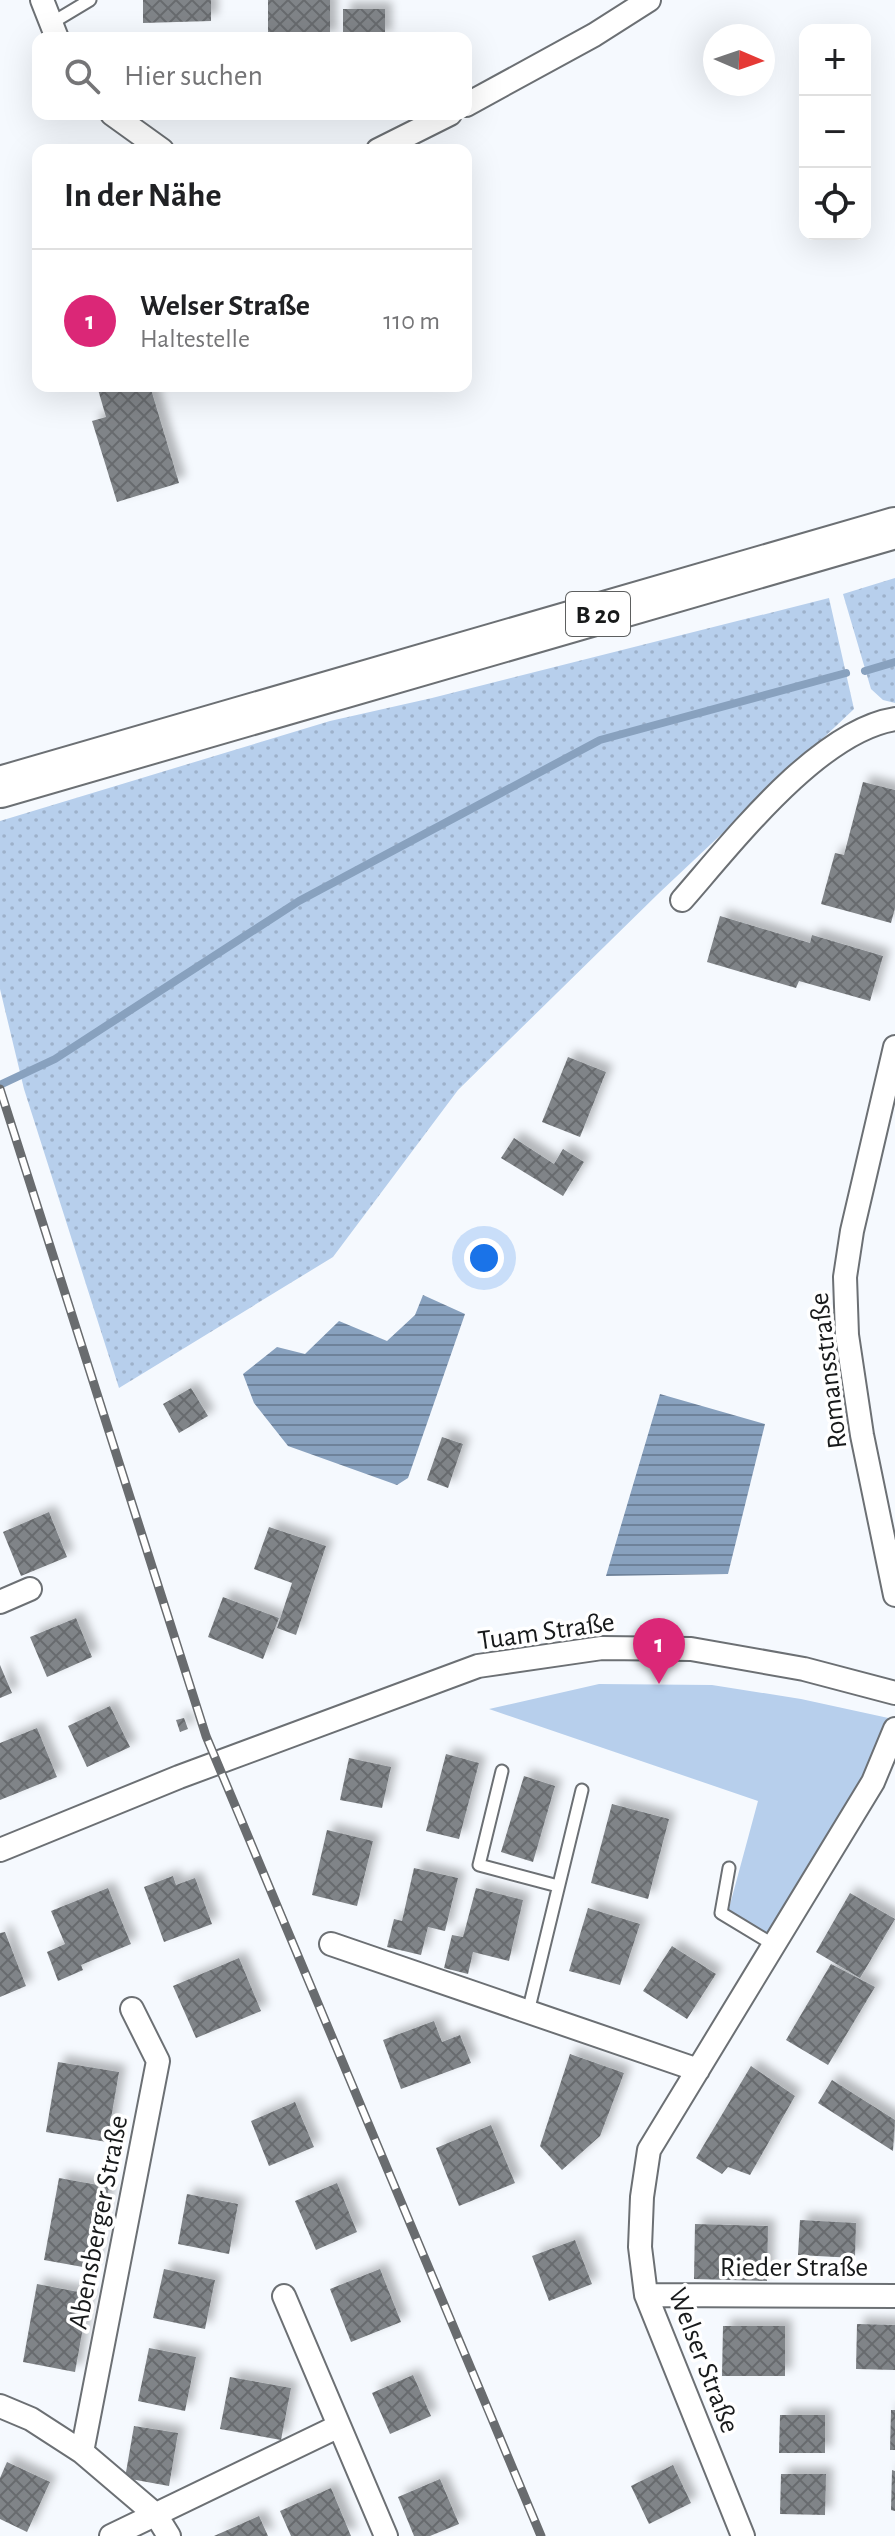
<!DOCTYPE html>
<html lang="de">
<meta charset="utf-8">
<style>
:root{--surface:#fff;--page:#f2f2f2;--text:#202124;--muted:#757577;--line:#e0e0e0;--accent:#db2777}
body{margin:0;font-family:"Alegreya Sans",sans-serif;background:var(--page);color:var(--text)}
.controls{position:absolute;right:24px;top:24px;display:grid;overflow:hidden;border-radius:16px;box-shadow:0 8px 32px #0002}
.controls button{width:72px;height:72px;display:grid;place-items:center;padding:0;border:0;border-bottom:2px solid var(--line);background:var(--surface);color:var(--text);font:40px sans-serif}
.compass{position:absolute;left:703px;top:24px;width:72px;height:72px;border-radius:50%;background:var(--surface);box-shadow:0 8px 32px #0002;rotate:92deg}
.you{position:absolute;left:484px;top:1258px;width:28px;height:28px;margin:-20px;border:6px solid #fff;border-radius:50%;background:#1a73e8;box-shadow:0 0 0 12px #1a73e833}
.badge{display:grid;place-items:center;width:52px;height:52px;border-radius:50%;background:var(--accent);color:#fff;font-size:26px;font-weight:700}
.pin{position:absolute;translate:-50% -66px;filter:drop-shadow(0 2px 4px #0008)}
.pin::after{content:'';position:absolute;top:42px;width:28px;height:24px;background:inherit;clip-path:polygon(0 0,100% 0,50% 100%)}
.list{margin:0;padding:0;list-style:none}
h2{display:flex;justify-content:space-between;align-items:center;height:104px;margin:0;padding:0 32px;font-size:34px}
h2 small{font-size:26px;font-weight:400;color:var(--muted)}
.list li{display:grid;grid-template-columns:52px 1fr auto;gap:24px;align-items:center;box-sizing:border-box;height:144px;padding:0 32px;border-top:2px solid var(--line)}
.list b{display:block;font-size:30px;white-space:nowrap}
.list p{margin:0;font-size:26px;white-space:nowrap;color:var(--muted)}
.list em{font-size:26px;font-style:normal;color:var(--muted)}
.icon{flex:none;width:44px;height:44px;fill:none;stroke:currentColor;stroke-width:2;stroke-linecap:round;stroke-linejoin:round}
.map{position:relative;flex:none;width:895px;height:2536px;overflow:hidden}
.search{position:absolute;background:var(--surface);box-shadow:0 8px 32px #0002;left:32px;top:32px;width:440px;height:88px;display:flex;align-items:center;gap:20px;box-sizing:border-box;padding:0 28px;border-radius:16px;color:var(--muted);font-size:30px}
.panel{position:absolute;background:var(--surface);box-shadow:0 8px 32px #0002;left:32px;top:144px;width:440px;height:248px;border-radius:16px}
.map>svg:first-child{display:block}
.grass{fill:url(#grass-dots)}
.park{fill:#b7cfec}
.water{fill:url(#water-rules)}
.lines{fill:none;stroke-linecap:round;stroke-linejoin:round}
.stream{stroke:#88a1be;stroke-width:8}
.building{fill:url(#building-cross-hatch);filter:url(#shadow)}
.lane-casing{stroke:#6c7074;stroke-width:15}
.street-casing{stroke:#6c7074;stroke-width:26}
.highway-casing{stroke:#6c7074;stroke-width:44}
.lane{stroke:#fff;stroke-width:11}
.street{stroke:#fff;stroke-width:22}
.highway{stroke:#fff;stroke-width:40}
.rail-casing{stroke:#696c6f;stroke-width:9}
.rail{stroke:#fff;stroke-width:6;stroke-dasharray:18;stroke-linecap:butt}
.labels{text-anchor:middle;stroke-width:7;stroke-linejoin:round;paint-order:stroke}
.shield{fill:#fff;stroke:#5d5f5f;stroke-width:2}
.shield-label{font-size:26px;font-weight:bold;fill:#181a1b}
.street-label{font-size:28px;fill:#181a1b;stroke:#fff}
</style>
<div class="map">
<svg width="895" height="2536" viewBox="0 0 895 2536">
<defs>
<pattern id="grass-dots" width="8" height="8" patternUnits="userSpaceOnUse" patternTransform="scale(2)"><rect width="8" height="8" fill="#b7cfec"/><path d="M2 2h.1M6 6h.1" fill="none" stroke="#9db1ca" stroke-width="1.8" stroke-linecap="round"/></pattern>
<pattern id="water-rules" width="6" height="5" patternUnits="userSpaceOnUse" patternTransform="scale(2)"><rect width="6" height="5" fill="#88a1be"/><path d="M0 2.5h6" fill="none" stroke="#6e829a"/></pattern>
<pattern id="building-cross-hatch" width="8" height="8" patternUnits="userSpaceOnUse" patternTransform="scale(2)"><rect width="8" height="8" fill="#808488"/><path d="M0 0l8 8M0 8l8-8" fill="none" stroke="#686b6e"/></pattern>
<filter id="shadow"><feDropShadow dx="7" dy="-7" stdDeviation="4" flood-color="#0004"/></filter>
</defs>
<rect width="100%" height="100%" fill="#f5f9fe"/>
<!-- grass -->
<path class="grass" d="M895 578V703L883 700 871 689 843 594Z
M829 598 854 709 658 894 458 1090 333 1257 119 1388 24 1089 0 989V821L330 721 432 698Z"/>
<!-- park -->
<path class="park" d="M599 1684 712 1685 801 1699 893 1719 874 1766 770 1937 728 1912 758 1801 489 1709Z"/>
<!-- water -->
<path class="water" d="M423 1295 465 1314 408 1478 397 1485 288 1446 254 1403 243 1374 277 1347 305 1354 339 1321 387 1341 415 1315Z
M660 1394 765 1424 728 1574 606 1576Z"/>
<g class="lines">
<!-- stream -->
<path class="stream" d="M865 671 895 662
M0 1085 55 1059 299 901 600 740 846 673"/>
</g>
<!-- building -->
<path class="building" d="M143 0H211V21L143 23Z
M268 0H330V38H268Z
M343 9H385V38H343Z
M97 386H150L179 483 117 502 92 421 106 417Z
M863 782 895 790V908L891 923 821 904 835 853 844 855Z
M720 916 810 943 812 935 883 956 870 1001 799 981 796 988 707 962Z
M568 1057 606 1072 580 1137 542 1122Z
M514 1138 554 1164 563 1149 584 1162 563 1196 501 1158Z
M191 1388 208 1416 179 1433 163 1404Z
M442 1437 463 1444 448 1488 427 1480Z
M49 1512 67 1557 21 1576 3 1532Z
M269 1527 326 1546 296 1635 277 1628 292 1583 254 1569Z
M223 1597 279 1618 263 1659 208 1637Z
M76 1618 92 1657 47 1677 30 1637Z
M0 1665 12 1693 0 1698Z
M110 1706 130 1747 87 1767 68 1726Z
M184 1718 188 1729 180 1732 176 1720Z
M37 1728 57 1777 0 1800V1743Z
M446 1754 479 1763 459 1839 426 1831Z
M349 1758 391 1767 382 1808 340 1800Z
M524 1776 555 1786 533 1862 501 1852Z
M612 1804 669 1819 648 1899 591 1883Z
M327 1830 373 1841 357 1906 312 1895Z
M414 1868 458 1878 445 1931 428 1927 421 1955 387 1947 394 1919 402 1921Z
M173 1876 176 1885 195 1878 212 1924 164 1942 144 1887Z
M108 1888 131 1944 81 1965 83 1970 58 1981 47 1952 65 1944 51 1911Z
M476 1888 523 1900 509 1961 473 1952 468 1974 444 1968 452 1935 463 1937Z
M850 1893 895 1919 860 1978 816 1952Z
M588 1908 640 1924 620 1985 569 1971Z
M5 1932 26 1986 0 1997V1933Z
M672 1946 716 1974 687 2019 643 1991Z
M239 1958 261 2011 196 2038 173 1986Z
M831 1964 875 1987 828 2065 786 2040Z
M434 2021 442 2042 460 2035 471 2063 401 2089 383 2040Z
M570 2054 624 2073 600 2136 562 2170 540 2146Z
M58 2062 119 2072 107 2142 46 2132Z
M751 2066 795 2096 750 2175 728 2167 722 2174 696 2158Z
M832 2080 895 2120 893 2151 818 2103Z
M295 2102 314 2147 269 2166 251 2121Z
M491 2125 515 2183 459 2206 436 2148Z
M59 2178 109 2187 94 2269 44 2260Z
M337 2183 357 2232 316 2250 295 2201Z
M187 2194 238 2204 229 2254 178 2244Z
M800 2220 856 2223 855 2258 798 2255Z
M695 2224 768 2226 767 2281 694 2279Z
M575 2240 592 2284 549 2301 532 2256Z
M164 2269 215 2280 205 2329 153 2318Z
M380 2269 401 2322 351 2342 330 2289Z
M37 2284 89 2294 75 2372 23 2362Z
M857 2324 895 2325V2370L856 2369Z
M723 2326H785V2376H722Z
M149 2348 196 2357 185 2411 138 2401Z
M413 2375 431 2416 390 2434 372 2393Z
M230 2377 291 2388 281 2440 220 2429Z
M891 2410H895V2450H890Z
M780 2415H825V2453H779Z
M134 2426 178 2433 169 2486 125 2478Z
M7 2462 50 2482 27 2532 0 2519V2478Z
M673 2465 691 2503 649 2524 631 2486Z
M892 2470 895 2471V2511L891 2510Z
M781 2474H826L825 2515 780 2514Z
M440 2479 459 2524 430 2536H414L398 2497Z
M331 2488 351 2536H291L280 2511Z
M259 2516 268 2536H214Z"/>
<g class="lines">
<!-- lane casing -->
<g class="lane-casing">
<path id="lane" d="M50 24 90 0
M502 1771 479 1865 558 1886
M729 1868 721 1913 774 1945
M528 2012 582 1790"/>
</g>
<!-- street casing -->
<g class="street-casing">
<path id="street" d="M42 0 57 38
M466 105 594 35 649 0
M112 114 162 150
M378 150 450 114
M682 900C732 843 818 731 895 719
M895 1047 852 1231 845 1277 847 1335 862 1435 895 1595
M0 1602 30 1589
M0 1850 179 1777 478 1666 602 1648 691 1649 804 1669 895 1693
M331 1944 698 2070
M646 2295 895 2296
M284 2296 386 2536
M0 2406 31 2419 82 2452 156 2515 169 2536
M82 2452 158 2061 132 2009
M111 2536 339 2426
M743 2536 646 2295 640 2247 642 2197 649 2150 873 1782 895 1729"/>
</g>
<!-- highway casing -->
<g class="highway-casing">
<path id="highway" d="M0 787 895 528"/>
</g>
<!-- lane -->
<use href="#lane" class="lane"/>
<!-- street -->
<use href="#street" class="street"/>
<!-- highway -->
<use href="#highway" class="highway"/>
<!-- rail casing -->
<g class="rail-casing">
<path id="rail" d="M0 1089 206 1736 541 2536"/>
</g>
<!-- rail -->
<use href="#rail" class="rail"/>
</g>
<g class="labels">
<!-- shield labels -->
<rect class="shield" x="566" y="592" width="64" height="44" rx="6"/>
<g class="shield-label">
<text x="598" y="623">B 20</text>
</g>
<!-- street labels -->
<g class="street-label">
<text transform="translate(827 1371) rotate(-97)" y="10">Romansstraße</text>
<text transform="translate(546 1630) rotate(-8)" y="10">Tuam Straße</text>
<text transform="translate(97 2222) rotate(-79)" y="10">Abensberger Straße</text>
<text x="794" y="2276">Rieder Straße</text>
<text transform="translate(705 2360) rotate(69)" y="10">Welser Straße</text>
</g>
</g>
</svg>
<div class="controls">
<button>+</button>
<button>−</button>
<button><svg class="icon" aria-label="locate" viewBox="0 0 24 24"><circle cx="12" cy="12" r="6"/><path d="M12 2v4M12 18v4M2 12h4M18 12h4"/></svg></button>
</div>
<svg class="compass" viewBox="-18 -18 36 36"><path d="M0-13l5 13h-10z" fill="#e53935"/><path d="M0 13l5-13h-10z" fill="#757577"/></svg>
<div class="you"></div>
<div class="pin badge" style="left:659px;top:1684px">1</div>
<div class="search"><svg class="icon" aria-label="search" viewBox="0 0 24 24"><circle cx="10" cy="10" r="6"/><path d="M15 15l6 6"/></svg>Hier suchen</div>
<section class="panel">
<h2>In der Nähe<small></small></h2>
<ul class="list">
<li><span class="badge">1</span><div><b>Welser Straße</b><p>Haltestelle</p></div><em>110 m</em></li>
</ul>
</section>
</div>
